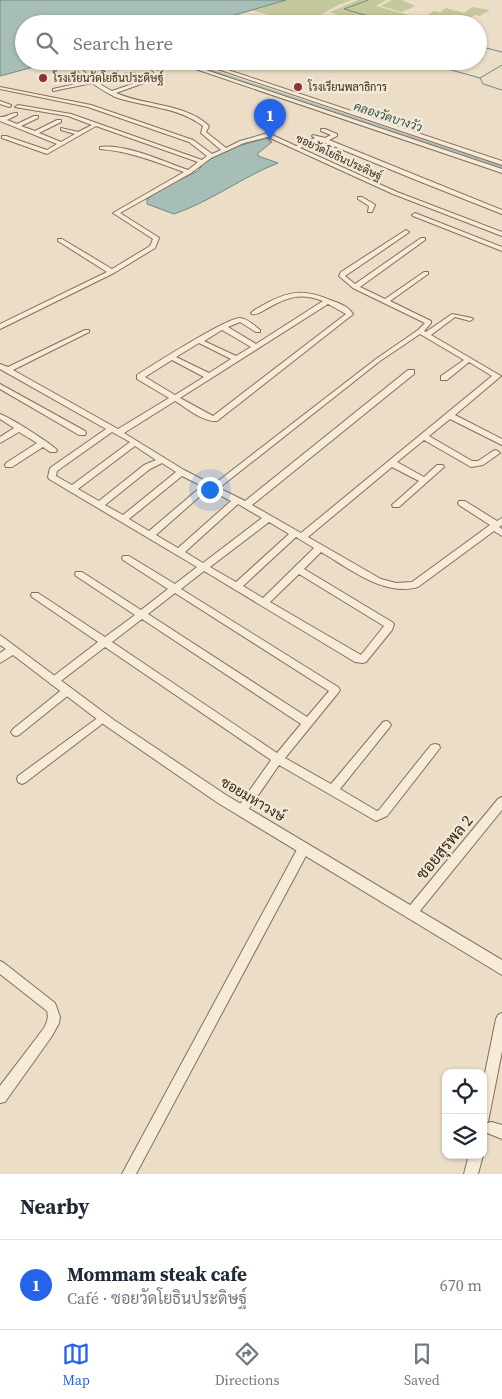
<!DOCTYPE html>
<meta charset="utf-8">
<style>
:root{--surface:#fff;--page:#f6f6f7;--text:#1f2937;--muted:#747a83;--line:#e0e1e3;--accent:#2563eb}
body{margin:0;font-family:"Source Serif 4",Sarabun,serif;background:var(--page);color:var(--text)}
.controls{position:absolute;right:15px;bottom:15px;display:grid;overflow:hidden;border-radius:10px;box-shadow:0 1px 4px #0004}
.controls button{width:45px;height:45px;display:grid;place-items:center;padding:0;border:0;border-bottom:1px solid var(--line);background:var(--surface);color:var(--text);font:25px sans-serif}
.you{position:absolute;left:209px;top:489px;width:18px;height:18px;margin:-12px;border:4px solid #fff;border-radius:50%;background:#1a73e8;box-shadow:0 0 0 8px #1a73e833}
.badge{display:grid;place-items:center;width:32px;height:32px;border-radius:50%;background:var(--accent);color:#fff;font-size:16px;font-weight:700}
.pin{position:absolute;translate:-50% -41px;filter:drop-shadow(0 1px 2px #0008)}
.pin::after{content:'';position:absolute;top:26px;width:18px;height:15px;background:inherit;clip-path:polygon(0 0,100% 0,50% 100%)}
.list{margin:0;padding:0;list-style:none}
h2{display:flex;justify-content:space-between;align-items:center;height:65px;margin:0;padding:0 20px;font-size:21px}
h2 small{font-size:16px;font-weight:400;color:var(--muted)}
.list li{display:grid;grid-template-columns:32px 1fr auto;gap:15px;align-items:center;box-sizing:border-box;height:90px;padding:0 20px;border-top:1px solid var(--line)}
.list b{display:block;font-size:19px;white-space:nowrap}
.list p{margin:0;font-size:16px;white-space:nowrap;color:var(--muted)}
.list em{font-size:16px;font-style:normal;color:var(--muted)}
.icon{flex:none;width:28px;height:28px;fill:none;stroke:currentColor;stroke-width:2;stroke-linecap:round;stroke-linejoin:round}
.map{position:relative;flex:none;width:502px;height:1174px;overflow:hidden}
.search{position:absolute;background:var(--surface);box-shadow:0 1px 4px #0004;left:15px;right:15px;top:15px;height:55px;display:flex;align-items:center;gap:12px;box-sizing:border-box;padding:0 18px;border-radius:28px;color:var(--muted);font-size:19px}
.sheet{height:155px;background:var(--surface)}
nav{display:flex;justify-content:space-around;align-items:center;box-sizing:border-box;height:70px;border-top:1px solid var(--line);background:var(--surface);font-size:14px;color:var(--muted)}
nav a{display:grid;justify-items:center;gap:2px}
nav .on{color:var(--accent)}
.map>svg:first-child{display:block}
.green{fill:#c5c89a}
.water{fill:#a7beb6;stroke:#6e8c83}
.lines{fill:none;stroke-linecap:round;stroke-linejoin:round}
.stream{stroke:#6e8c83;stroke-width:1}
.canal{fill:#a7beb6;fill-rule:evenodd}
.minor-casing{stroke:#846f5d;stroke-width:2}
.tertiary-casing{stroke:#846f5d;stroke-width:2}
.minor{fill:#f6ebd8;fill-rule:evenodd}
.tertiary{fill:#f6ebd8;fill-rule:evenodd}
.poi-dot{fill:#8e3239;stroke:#f3e8d5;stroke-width:2}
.labels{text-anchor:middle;stroke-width:5;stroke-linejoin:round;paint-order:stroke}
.far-poi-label{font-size:11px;fill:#362920;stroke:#f3e8d5;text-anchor:start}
.far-street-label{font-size:11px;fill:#362920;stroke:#f3e8d5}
.far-water-label{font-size:12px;font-style:italic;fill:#30544f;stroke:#f3e8d5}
.street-label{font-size:14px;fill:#362920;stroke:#f3e8d5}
.near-street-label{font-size:16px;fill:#362920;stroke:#f3e8d5}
</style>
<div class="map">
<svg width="502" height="1174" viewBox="0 0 502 1174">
<rect width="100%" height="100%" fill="#ebddc6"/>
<!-- green -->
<path class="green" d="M286 0H352L338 5 305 24 251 10Z
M358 0H386L376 6 441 24H363L330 12Z
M392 0H402L415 6 402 12 381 6Z
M472 7 490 10 480 16 475 15 468 19 452 15 442 21 423 18 434 11 448 14 440 12 446 8 464 13Z"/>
<!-- water -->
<path class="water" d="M0 0H286L204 24H24V61H56L0 76Z
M267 138 272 142 258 153V156L278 163C242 177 212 201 174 214L147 204V199L165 187 198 171 205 161 231 148Z"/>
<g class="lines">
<!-- stream -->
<path class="stream" d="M368 0 344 9 396 24
M478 46 502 52
M419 61 480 78 483 84 502 90
M480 78 502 65"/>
<!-- canal -->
<path class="canal" d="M179 61H186L502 166V170Z"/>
<!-- minor casing -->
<g class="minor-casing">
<path id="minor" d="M85 61H91L79 67 93 80 119 71 105 61H111L123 69 143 61H150L129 70 145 79 157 75 152 70 154 69 163 74V76L116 93C145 106 185 103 209 126L206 132 226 148 240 141 268 133 296 146 315 138 312 136 313 135 325 138 331 135 321 131V129H325L337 134V136L329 140 502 210V214L416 180 319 140 300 148 397 192 502 232V236L393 194 268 137 244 143 211 158 191 173 120 213 158 237 159 238 155 248 114 273 0 329V324L107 272 58 241V239H62L112 269 150 246 153 239 113 213 184 172C156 162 129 151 100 149V147C124 143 165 162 188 170L198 162 96 126 47 154 2 138V136H6L47 150 57 144 0 121V117C6 118 11 112 17 113V115L7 120 17 124 34 116H38V118L21 126 35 131 57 120H61V122L39 133 61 142 75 134 61 130V128L78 132 92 125 68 116 15 107 18 105 71 114 202 160 207 156 189 142 88 107 0 89V87L91 105 193 140 212 154 221 150 201 133 203 126C179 107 144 107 115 97 107 93 99 88 92 83L53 91V89L89 81 74 67ZM126 72 141 81 112 91 96 82Z
M172 61H179L502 169V173Z
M194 61H201L502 161V165Z
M0 101 11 105V106L9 107 0 104Z
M358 197H362L374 204 375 205 372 212H368L369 206 358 199Z
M415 213 502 247V251L413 216 412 215Z
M406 230 409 232 408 233 345 276 355 284 421 238H425V240L360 287 385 299 424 272H428V274L390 301 431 321V323L424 331 426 332 452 314 472 318 473 319 470 321 455 317 431 335 501 376 455 415 502 439V445L450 419 429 436 472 461H478L493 451 496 450 500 453 483 465 471 467 424 440 397 462 424 477 437 465H443L444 467 399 507H393L392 505 419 481 392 467 308 537 381 579 396 583 412 582 490 525 459 505 458 503 459 501H465L497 521 502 518V525L499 527 502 529V536L494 531 418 587C384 597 349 568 321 552L304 569 392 622 394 624 392 630 366 662 363 663 355 662 204 571 181 589 338 687 340 690 338 693 285 758 331 784 383 722 386 721 389 722 391 725 389 728 340 789 377 811 379 810 431 745 435 744 439 745 440 748 387 816 376 821 279 765 246 813 242 815 238 813 237 810 238 807 271 760 105 647 57 684 54 685 51 684 49 681 51 678 98 642 32 597 31 595 32 593H38L105 637 135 615 76 576 75 574 76 572H82L141 610 168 589 123 560 122 558 123 556H129L175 584 197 567 49 479 48 477 50 468 106 429 0 369V364L8 367 85 330H89V332L13 370 118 429 169 398 137 379V375C151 366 228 317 240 318 248 319 254 325 260 330V332H256L240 322 228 327 256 344 323 301C299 292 288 297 266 309 261 312 257 315 252 314L251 313C255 309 262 306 267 303 291 290 306 290 330 300 339 303 348 306 353 314L352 315 217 421C202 422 187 408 175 401L124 433 184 470 213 485 376 359 418 330 425 323 353 288 339 276 341 272ZM328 304 346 314 213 416 180 398ZM222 330 251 347 236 356 204 341ZM420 334 464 360 441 376V380H447L469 362 492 376 301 533 252 505 414 374V370H408L245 501 219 488 380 361ZM199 343 231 359 209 373 176 357ZM172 360 204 377 175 395 145 377ZM112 432 130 442 72 485 56 476 57 471ZM135 446 156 460 144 465 99 501 78 489ZM162 463 176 472 123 515 105 505 150 469ZM182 476 202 486 149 531 129 519ZM208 489 231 501 178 548 156 535ZM238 504 262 518 203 563 185 552ZM269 522 289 534 236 582 210 567ZM296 537 314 548 263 598 243 586ZM299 574 384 626 361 655 270 602ZM175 593 329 691 307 717 148 614ZM142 619 301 724 277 753 112 642Z
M0 384 85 431 86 433 85 435H79L0 389Z
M0 414C11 418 49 442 57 450L56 452H50L43 447 12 467H6L5 465 6 463 37 443 19 432 0 443V437L14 428 0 419Z
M67 687 70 688 72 691 70 694 19 735 16 736 13 735 11 732 13 729 64 688Z
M103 714 106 715 108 718 106 721 26 782 22 784 18 782 17 779 18 776Z
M502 797V810L415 917 411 919 407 917 405 913 407 909 498 799Z
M304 843 308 844 309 848 308 852 136 1174H122L300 844Z
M0 961 4 963 55 1003 60 1017 59 1023 52 1036 5 1102 0 1103V1086L44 1028C47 1022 49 1018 47 1011L0 974Z
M502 1013V1051L489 1117 488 1122 483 1123V1083L496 1019 498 1015Z
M492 1122 502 1125V1139L487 1133 486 1128 487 1123Z
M469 1155H483L478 1174H464Z"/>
</g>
<!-- tertiary casing -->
<g class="tertiary-casing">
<path id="tertiary" d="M0 635 114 720 226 795 502 960V975L218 803 106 726 13 655 0 663V653L6 649 0 645Z"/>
</g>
<!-- minor -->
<use href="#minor" class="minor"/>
<!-- tertiary -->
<use href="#tertiary" class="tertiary"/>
</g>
<!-- markers -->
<g class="poi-dot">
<circle cx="43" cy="78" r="5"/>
<circle cx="298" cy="87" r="5"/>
</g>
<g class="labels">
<!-- far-poi labels -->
<g class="far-poi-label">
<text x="53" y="82">โรงเรียนวัดโยธินประดิษฐ์</text>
<text x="308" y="91">โรงเรียนพลาธิการ</text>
</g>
<!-- far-street labels -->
<g class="far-street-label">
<text transform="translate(339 157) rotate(25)" y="4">ซอยวัดโยธินประดิษฐ์</text>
</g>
<!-- far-water labels -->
<g class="far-water-label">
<text transform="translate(388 117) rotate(18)" y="4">คลองวัดบางวัว</text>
</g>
<!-- street labels -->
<g class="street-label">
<text transform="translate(253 799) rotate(31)" y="5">ซอยมหาวงษ์</text>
</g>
<!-- near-street labels -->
<g class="near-street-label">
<text transform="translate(444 847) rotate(-50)" y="6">ซอยสุรพล 2</text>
</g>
</g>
</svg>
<div class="controls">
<button><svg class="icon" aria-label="locate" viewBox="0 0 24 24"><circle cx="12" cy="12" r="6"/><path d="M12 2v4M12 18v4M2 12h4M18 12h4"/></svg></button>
<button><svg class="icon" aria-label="layers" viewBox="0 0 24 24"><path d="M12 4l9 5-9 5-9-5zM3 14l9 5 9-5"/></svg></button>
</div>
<div class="you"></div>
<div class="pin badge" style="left:270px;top:140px">1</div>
<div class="search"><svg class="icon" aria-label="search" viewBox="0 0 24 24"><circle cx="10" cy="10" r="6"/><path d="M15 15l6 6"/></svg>Search here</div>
</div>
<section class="sheet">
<h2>Nearby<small></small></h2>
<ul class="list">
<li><span class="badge">1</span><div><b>Mommam steak cafe</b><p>Café · ซอยวัดโยธินประดิษฐ์</p></div><em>670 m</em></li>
</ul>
</section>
<nav>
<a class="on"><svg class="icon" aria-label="map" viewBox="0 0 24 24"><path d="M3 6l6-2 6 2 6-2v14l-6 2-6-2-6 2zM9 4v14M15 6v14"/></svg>Map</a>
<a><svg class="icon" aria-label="directions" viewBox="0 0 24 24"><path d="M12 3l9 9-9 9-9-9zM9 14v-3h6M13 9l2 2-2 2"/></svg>Directions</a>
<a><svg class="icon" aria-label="saved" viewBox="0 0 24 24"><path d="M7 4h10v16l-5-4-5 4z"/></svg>Saved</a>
</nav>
